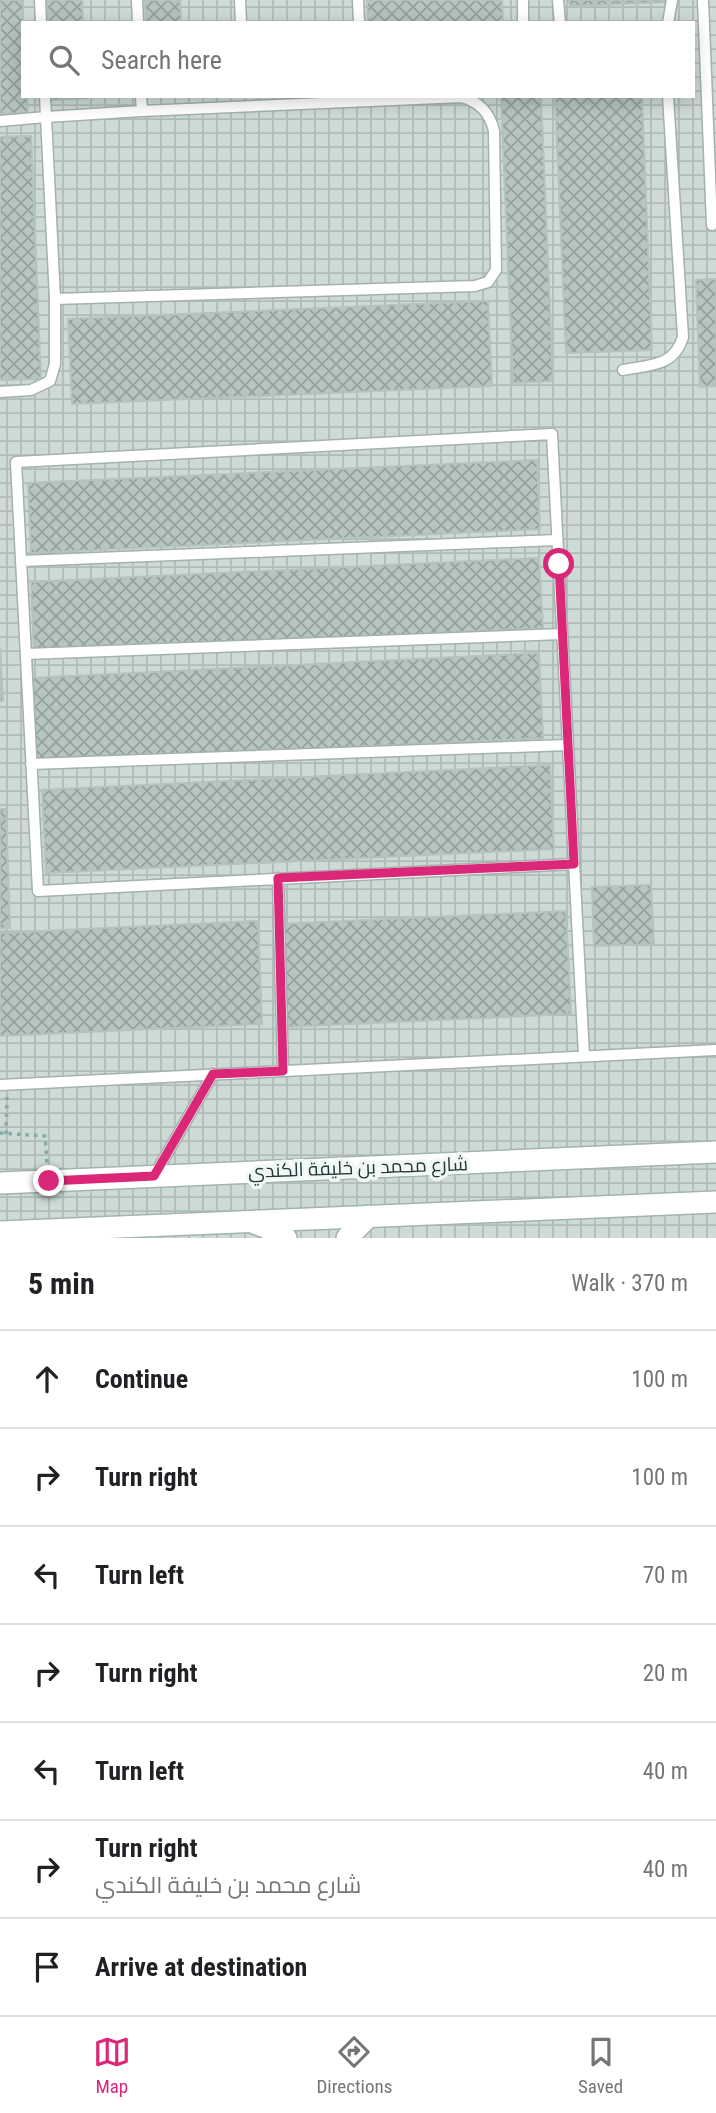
<!DOCTYPE html>
<meta charset="utf-8">
<style>
:root{--surface:#fff;--page:#f6f6f6;--text:#202124;--muted:#757577;--line:#e0e0e0;--accent:#db2777}
body{margin:0;font-family:"Roboto Condensed",Cairo,sans-serif;background:var(--page);color:var(--text)}
.stop{position:absolute;width:21px;height:21px;margin:-16px;border:5px solid #db2777;border-radius:50%;background:#fff}
.stop.end{background:#db2777;border-color:#fff;box-shadow:0 2px 7px #0008}
.list{margin:0;padding:0;list-style:none}
h2{display:flex;justify-content:space-between;align-items:center;height:91px;margin:0;padding:0 28px;font-size:30px}
h2 small{font-size:23px;font-weight:400;color:var(--muted)}
.list li{display:grid;grid-template-columns:46px 1fr auto;gap:21px;align-items:center;box-sizing:border-box;height:98px;padding:0 28px;border-top:2px solid var(--line)}
.list b{display:block;font-size:26px;white-space:nowrap}
.list p{margin:0;font-size:23px;white-space:nowrap;color:var(--muted)}
.list em{font-size:23px;font-style:normal;color:var(--muted)}
.icon{flex:none;width:38px;height:38px;fill:none;stroke:currentColor;stroke-width:2;stroke-linecap:round;stroke-linejoin:round}
.map{position:relative;flex:none;width:716px;height:1238px;overflow:hidden}
.search{position:absolute;background:var(--surface);box-shadow:0 4px 18px #0003;left:21px;right:21px;top:21px;height:77px;display:flex;align-items:center;gap:18px;box-sizing:border-box;padding:0 24px;border-radius:0px;color:var(--muted);font-size:26px}
.sheet{height:777px;background:var(--surface)}
nav{display:flex;justify-content:space-around;align-items:center;box-sizing:border-box;height:98px;border-top:2px solid var(--line);background:var(--surface);font-size:19px;color:var(--muted)}
nav a{display:grid;justify-items:center;gap:4px}
nav .on{color:var(--accent)}
.map>svg:first-child{display:block}
.industrial{fill:url(#industrial-grid);fill-rule:evenodd}
.building{fill:url(#building-cross-hatch);stroke:#b3c3bf;stroke-width:2}
.lines{fill:none;stroke-linecap:round;stroke-linejoin:round}
.lane-casing{stroke:#a3b1af;stroke-width:13}
.street-casing{stroke:#a3b1af;stroke-width:24}
.secondary-casing{stroke:#a0b5b1;stroke-width:24}
.path{stroke:#82aca5;stroke-width:3.5;stroke-dasharray:3.5 5;stroke-linecap:butt}
.lane{stroke:#fff;stroke-width:10}
.street{stroke:#fff;stroke-width:21}
.secondary{stroke:#fff;stroke-width:21}
.route{stroke:#db2777;stroke-width:9}
.labels{text-anchor:middle;stroke-width:7;stroke-linejoin:round;paint-order:stroke}
.street-label{font-size:19px;fill:#223937;stroke:#f0f7f5}
</style>
<div class="map">
<svg width="716" height="1238" viewBox="0 0 716 1238">
<defs>
<pattern id="industrial-grid" width="8" height="8" patternUnits="userSpaceOnUse" patternTransform="scale(1.75)"><rect width="8" height="8" fill="#cedad6"/><path d="M0 4h8M4 0v8" fill="none" stroke="#b1bcb8"/></pattern>
<pattern id="building-cross-hatch" width="8" height="8" patternUnits="userSpaceOnUse" patternTransform="scale(1.75)"><rect width="8" height="8" fill="#b6c5c1"/><path d="M0 0l8 8M0 8l8-8" fill="none" stroke="#94a19e"/></pattern>
</defs>
<rect width="100%" height="100%" fill="#e0eae7"/>
<!-- industrial -->
<path class="industrial" d="M0 0H716V1238H0ZM23 23H693V96H23Z"/>
<!-- building -->
<path class="building" d="M0 0H23V96H27L28 113 0 114Z
M47 0H82L83 23H48Z
M145 0H180L181 23H146Z
M367 0H502L503 23H368Z
M569 0H667V2L570 6Z
M51 96H87V98L51 100Z
M501 96H541L553 381 513 383Z
M555 96H642L652 350 566 353Z
M31 136 41 379 0 380V137Z
M716 279V386L700 387 696 280Z
M488 301 492 386 72 404 68 319Z
M537 460 540 529 31 553 28 483Z
M539 558 543 628 34 652 31 582Z
M0 647 3 701H0Z
M539 653 543 738 35 762 32 678Z
M550 765 554 849 46 873 42 790Z
M0 809H6L10 928H0Z
M651 885 654 944 594 946 592 887Z
M566 911 571 1014 285 1027 281 924Z
M258 921 262 1024 0 1036V933Z"/>
<g class="lines">
<!-- lane casing -->
<g class="lane-casing">
<path id="lane" d="M40 0 41 23
M137 0 138 23
M240 0 241 23
M358 0 359 23
M523 0V23
M558 0 560 23
M703 0 712 225
M668 23 672 0
M45 96 46 117 142 111 462 97C480 102 490 113 494 131L496 270 488 282 475 286 55 299
M141 96 142 111
M0 121 46 117 55 299V364L50 381 31 390 0 392
M623 370C649 365 674 367 683 337L668 96
M21 561 557 540
M26 654 562 634
M31 764 568 745
M574 864 38 891 16 462 552 434 584 1056
M278 878 283 1071
M0 1085 716 1050
M154 1176 213 1074"/>
</g>
<!-- street casing -->
<g class="street-casing">
<path id="street" d="M252 1222 265 1227 286 1238
M347 1238 369 1216"/>
</g>
<!-- secondary casing -->
<g class="secondary-casing">
<path id="secondary" d="M0 1183 716 1152
M0 1232 716 1202"/>
</g>
<!-- path -->
<path class="path" d="M0 1133 45 1136 47 1163
M6 1134 7 1097"/>
<!-- lane -->
<use href="#lane" class="lane"/>
<!-- street -->
<use href="#street" class="street"/>
<!-- secondary -->
<use href="#secondary" class="secondary"/>
</g>
<g class="lines">
<!-- route -->
<path class="route" d="M49 1181 154 1176 213 1074 283 1071 278 878 574 864 559 564"/>
</g>
<g class="labels">
<!-- street labels -->
<g class="street-label">
<text transform="translate(358 1167) rotate(-2)" y="7">شارع محمد بن خليفة الكندي</text>
</g>
</g>
</svg>
<div class="stop" style="left:559px;top:564px"></div>
<div class="stop end" style="left:49px;top:1181px"></div>
<div class="search"><svg class="icon" aria-label="search" viewBox="0 0 24 24"><circle cx="10" cy="10" r="6"/><path d="M15 15l6 6"/></svg>Search here</div>
</div>
<section class="sheet">
<h2>5 min<small>Walk · 370 m</small></h2>
<ul class="list">
<li><svg class="icon" aria-label="ahead" viewBox="0 0 24 24"><path d="M12 20V5M6 11l6-6 6 6"/></svg><div><b>Continue</b></div><em>100 m</em></li>
<li><svg class="icon" aria-label="right" viewBox="0 0 24 24"><path d="M7 20v-9h11M14 6l5 5-5 5"/></svg><div><b>Turn right</b></div><em>100 m</em></li>
<li><svg class="icon" aria-label="left" viewBox="0 0 24 24"><path d="M17 20v-9H6M10 6l-5 5 5 5"/></svg><div><b>Turn left</b></div><em>70 m</em></li>
<li><svg class="icon" aria-label="right" viewBox="0 0 24 24"><path d="M7 20v-9h11M14 6l5 5-5 5"/></svg><div><b>Turn right</b></div><em>20 m</em></li>
<li><svg class="icon" aria-label="left" viewBox="0 0 24 24"><path d="M17 20v-9H6M10 6l-5 5 5 5"/></svg><div><b>Turn left</b></div><em>40 m</em></li>
<li><svg class="icon" aria-label="right" viewBox="0 0 24 24"><path d="M7 20v-9h11M14 6l5 5-5 5"/></svg><div><b>Turn right</b><p>شارع محمد بن خليفة الكندي</p></div><em>40 m</em></li>
<li><svg class="icon" aria-label="arrive" viewBox="0 0 24 24"><path d="M6 21V4h12l-3 4 3 4H6"/></svg><div><b>Arrive at destination</b></div></li>
</ul>
</section>
<nav>
<a class="on"><svg class="icon" aria-label="map" viewBox="0 0 24 24"><path d="M3 6l6-2 6 2 6-2v14l-6 2-6-2-6 2zM9 4v14M15 6v14"/></svg>Map</a>
<a><svg class="icon" aria-label="directions" viewBox="0 0 24 24"><path d="M12 3l9 9-9 9-9-9zM9 14v-3h6M13 9l2 2-2 2"/></svg>Directions</a>
<a><svg class="icon" aria-label="saved" viewBox="0 0 24 24"><path d="M7 4h10v16l-5-4-5 4z"/></svg>Saved</a>
</nav>
